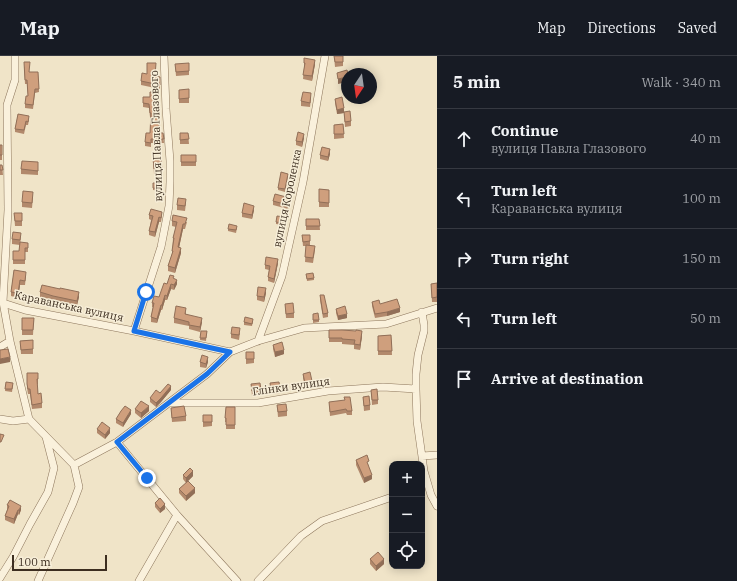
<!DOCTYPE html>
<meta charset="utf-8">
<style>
:root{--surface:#171b24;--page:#242831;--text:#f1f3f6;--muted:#9ea1a6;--line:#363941}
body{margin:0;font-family:"IBM Plex Serif",serif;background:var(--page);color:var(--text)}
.controls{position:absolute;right:12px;bottom:12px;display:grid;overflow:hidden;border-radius:8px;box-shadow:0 2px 10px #0003}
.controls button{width:36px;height:36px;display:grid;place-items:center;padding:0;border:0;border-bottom:1px solid var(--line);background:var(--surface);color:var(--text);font:20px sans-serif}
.compass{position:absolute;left:341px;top:12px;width:36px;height:36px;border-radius:50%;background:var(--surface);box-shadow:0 2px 10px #0003;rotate:193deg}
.scale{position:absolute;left:12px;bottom:10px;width:95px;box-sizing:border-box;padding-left:4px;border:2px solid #3d2e20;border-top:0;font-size:11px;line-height:14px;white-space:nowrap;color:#3d2e20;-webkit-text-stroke:3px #f7eed8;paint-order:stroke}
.stop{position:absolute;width:12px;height:12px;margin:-9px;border:3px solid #1a73e8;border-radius:50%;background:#fff}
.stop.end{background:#1a73e8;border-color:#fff;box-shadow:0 1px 4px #0008}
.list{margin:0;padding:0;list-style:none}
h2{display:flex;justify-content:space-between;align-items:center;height:52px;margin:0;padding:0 16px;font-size:17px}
h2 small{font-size:13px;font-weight:400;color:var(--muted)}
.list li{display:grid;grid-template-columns:26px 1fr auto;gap:12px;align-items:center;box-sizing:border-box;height:60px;padding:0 16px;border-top:1px solid var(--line)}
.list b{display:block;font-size:15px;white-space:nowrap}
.list p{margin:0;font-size:13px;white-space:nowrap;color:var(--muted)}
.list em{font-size:13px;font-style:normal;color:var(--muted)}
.icon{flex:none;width:22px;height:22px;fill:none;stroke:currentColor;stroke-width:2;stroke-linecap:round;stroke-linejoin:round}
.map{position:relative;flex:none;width:437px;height:525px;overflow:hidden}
header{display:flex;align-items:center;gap:24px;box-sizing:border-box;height:56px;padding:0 20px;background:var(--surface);border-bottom:1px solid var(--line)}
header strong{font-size:19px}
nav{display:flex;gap:22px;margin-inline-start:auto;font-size:14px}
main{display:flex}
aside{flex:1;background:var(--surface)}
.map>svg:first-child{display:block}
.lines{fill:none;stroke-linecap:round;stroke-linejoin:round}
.street-casing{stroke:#8d765c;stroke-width:8}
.street{stroke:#faf1dc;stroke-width:7}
.wall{fill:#b2896c}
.shaded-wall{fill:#916f58}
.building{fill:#cf9f7d;stroke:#916f58}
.route{stroke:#1a73e8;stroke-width:5}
.labels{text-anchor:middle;stroke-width:3;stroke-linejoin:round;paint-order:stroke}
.street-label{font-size:11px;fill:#3d2e20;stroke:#f7eed8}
</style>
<header>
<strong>Map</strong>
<nav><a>Map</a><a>Directions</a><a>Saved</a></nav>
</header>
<main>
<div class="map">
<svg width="437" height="525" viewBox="0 0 437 525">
<rect width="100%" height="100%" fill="#f0e4c8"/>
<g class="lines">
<!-- street casing -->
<g class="street-casing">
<path id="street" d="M15 0V24L7 49 8 154 3 246 10 285 29 363
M0 246 25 254 134 275 230 296 258 285 304 272 386 268 437 252
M422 256 424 269V275L418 299 416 318V333L417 365 424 415 431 439 437 450
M134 275 161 191 169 150 170 126V105L166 53 164 0
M258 285 282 220 303 126 325 0
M0 291 10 285
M170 347H258L328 335 383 331 416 333
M0 363 13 365 29 363
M29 363 74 409 79 431 73 447 38 525
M117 386 177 459 237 525
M422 400 437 399
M74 409 117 386 207 318 230 296
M0 522 13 501 30 468 48 436 54 412 46 381
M139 525 177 459
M258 525 301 480 322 465 392 441"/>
</g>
<!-- street -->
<use href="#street" class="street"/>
</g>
<!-- wall -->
<path class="wall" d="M334 0 343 6V10L335 11Z
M304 7 315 8 312 25 303 23 304 12Z
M175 8 189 15V19L176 20Z
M24 10 29 16H38L39 36 35 37 33 53 25 52V48L28 40 27 28H25Z
M156 20 160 21V33L141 29V25Z
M179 34 189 42V47H179Z
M143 41 157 48 159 77H163L164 87H151V91L145 90V86L150 77V61L149 52 143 51Z
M311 42 310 51 301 50V45Z
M335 43 351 65V70L345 71 344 57 337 58 335 47Z
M18 58 29 64 28 69H26L24 78 15 76V73Z
M343 68 344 82 334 83V69Z
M180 77H188L189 88H180Z
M304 82 302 91 296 89V85Z
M0 89H2V104H0Z
M330 98 328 105 320 103V99Z
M181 99H196V110H181Z
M153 102H161L162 117 154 118Z
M0 109H2L3 119H0Z
M38 111V119L21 118V113Z
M288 120 285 136 278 134V132Z
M153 127H161V135L153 134Z
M319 133 329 134V151H319Z
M33 141 32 152 22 151V146Z
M273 145 290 147 288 153 273 149Z
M186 147 185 155 177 154V149Z
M254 154 252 163 242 161V157Z
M14 157H22V170H15Z
M149 159 162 160 161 166H159L155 181 149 179V175L151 164 149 163Z
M284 163 283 169 276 168V166Z
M306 163H319L320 174H306Z
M172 165 187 166 185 173H183L179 192 181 197 175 217 168 215V210L172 198 173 182 176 171 172 170Z
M237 172 236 177 228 175V173Z
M302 179H310V189L315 194 313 207 305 206 306 190H303Z
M21 181 20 189 12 188V183Z
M20 186 28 191V196H25V208H13V195H19Z
M278 207 274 227 268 225V221L269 214 265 213V209Z
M14 214 26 220 25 229H20L18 242 11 240V236Z
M306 218 314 222V224L307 225Z
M174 223 177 228 174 234 171 233 167 244H165L162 254H161L157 267 151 266V261L153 251H152V247L159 241 167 228Z
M437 227V246H432L431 228Z
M40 236 79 241 77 249 53 245V244L40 241Z
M266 237 264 246 257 244V240Z
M320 239 328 257V261L323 262 320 244Z
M372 246 400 256 387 260 375 262 372 250Z
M285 248 294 257V262H286Z
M336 253 347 262 338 264 336 257Z
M186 256V258L202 266 200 276 189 273V270L174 267V262Z
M313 260 319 264V266L313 267Z
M22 262H34L33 279H22Z
M253 265 252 270 244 269V266Z
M329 274 356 275 362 280 360 294 354 293V289L342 288V286H329Z
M201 275H207L206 285 200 284Z
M240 277 239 284 231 282V278Z
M391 279 392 299H378V280Z
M33 284V298H21L20 285Z
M273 289 284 298 275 301 273 293Z
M246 296H254V307L246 308Z
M200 306H208L206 312 200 311Z
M27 317H38V328H37L38 338 42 347V352L32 353 30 338H28L27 332Z
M303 318 312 330 305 331 303 322Z
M6 326 13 329 12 336 5 335Z
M270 327 280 332V337L271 338Z
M251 328 261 334V339L252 340Z
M171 334 161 346 156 351 150 346V342L160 337Z
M371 334 378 344V348L372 349Z
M363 341 370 349V354L364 355Z
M329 346 352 355V359H347L346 357 330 360Z
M277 349 287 355V360L278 361Z
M226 351H235V373H226V366H225Z
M171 352 186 360V365L172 366Z
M135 353 149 355 141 362 135 357Z
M131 358 123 371 116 367V363Z
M203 359H212V370L203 371Z
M97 373 110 377 105 383 97 377Z
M356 404 369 409 368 410 372 423 364 427 356 409Z
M183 419 193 420 188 425 195 437 186 445 179 437V433L186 427 183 423Z
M155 447 165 453 160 457 155 451Z
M7 449 21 454 19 459 18 458 14 468 5 464V460L7 454Z
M370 503 384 508 376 515 370 508Z"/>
<!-- shaded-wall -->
<path class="shaded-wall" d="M315 4V8L312 25V20Z
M347 21V26L338 28V23Z
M344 52V57L337 58V54Z
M304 78V82L302 91V86Z
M330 93V98L328 105V101Z
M290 142V147L288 153V149Z
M254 150V154L252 163V159Z
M159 161V166L155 181V176Z
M183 168V173L178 196V191Z
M181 192V197L175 217V212Z
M278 203V207L274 227V223Z
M20 224V229L18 242V237Z
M177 224V228L174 234V229Z
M171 228V233L167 244V240Z
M266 232V237L264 246V241Z
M79 236V241L77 249V245Z
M165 239V244L162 254V249Z
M161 249V254L157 267V263Z
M400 252V256L387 260V256Z
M347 258V262L338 264V260Z
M202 262V266L200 276V271Z
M362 275V280L360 294V289Z
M284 294V298L275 301V296Z
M10 301V306L0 308V303Z
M208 301V306L206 312V308Z
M312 325V330L305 331V327Z
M171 330V334L161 346 156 351V347Z
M149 350V355L141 362V357Z
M131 354V358L123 371V367Z
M110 372V377L105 383V379Z
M193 415V420L186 427V422Z
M372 419V423L364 427V422Z
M195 432V437L186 445V440Z
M165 448V453L160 457V453Z
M21 450V454L19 459V454Z
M18 454V458L14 468V463Z
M384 503V508L376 515V510Z"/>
<!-- building -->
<path class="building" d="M334 0H343V6H335Z
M304 2 315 4 312 20 303 19 305 7H304Z
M24 6H30L29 16H38L39 33H35L33 49 25 48 26 40H28L27 24H25Z
M147 7H156L155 20 160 21V29L141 25 142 17 147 18Z
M189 7V15L176 16 175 8Z
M347 14 348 18H347V21L338 23 337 17Z
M189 33V42L179 43V34Z
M150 36H157V48H159V77H163L164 83H151V87L145 86 146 77H150L151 57H150L149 48 143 47V41H150Z
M303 36 311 37 310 47 301 45Z
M342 41 344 52 337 54 335 43Z
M350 55 351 65 345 66 344 56Z
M18 58 29 60 28 66 26 65 24 74 15 73Z
M343 68 344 78H334V69Z
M298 76 304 78 302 86 296 85Z
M180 77H188L189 83 180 84Z
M0 89H2V99H0Z
M322 91 330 93 328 101 320 99Z
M181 99H196V106H181Z
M153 102H161L162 113H154Z
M22 105 38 106V115L21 113Z
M0 109H2L3 114H0Z
M281 116 288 118 285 133 278 132Z
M153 127H161V133L153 132Z
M319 133 329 134V147L319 146Z
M23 135 33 136 32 147 22 146Z
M275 138 290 142 288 149 273 145Z
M178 142 186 143 185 150 177 149Z
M244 147 254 150 252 159 242 157Z
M151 153 162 156 161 162 159 161 155 176 149 175 153 160 149 159Z
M14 157H22V165H15Z
M173 159 187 162 185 168H183L178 191 181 192 175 212 168 210 173 195H172L174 182H173L177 166 172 165Z
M277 160 284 161 283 167 276 166Z
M306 163H319L320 170H306Z
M229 168 237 170 236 174 228 173Z
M13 176 21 177 20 184 12 183Z
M302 179H310V185L303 186Z
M20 186 28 187V192H25V204H13V195H19Z
M306 189 315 190 313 202 305 201Z
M266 201 278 203 274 223 268 221 270 210 265 209Z
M14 214 26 216 25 225 20 224 18 237 11 236Z
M313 217 314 222 307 223 306 218Z
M170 219 174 220 173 222 177 224 174 229 171 228 167 240 165 239 162 249H161L157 263 151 261 154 247H152L154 240 159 241 164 227 167 228Z
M437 227V241L432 242 431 228Z
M42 229 60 233V232L79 236 77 245 53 240 40 236Z
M258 231 266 232 264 241 257 240Z
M320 239H324L328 257 323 258Z
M397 243 400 252 387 256 375 258 372 246 379 244 380 248Z
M293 247 294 257 286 258 285 248Z
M176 250 186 252 185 258 202 262 200 271 189 269V266L174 262Z
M345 250 347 258 338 260 336 253Z
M318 257 319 264H313V258Z
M245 261 253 263 252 268 244 266Z
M22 262H34L33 274H22Z
M232 271 240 272 239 279 231 278Z
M329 274H342L356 275V274L362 275 360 289 354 288 355 284 342 283V282H329Z
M201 275H207L206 282H200Z
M391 279 392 295H378V280Z
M33 284V293L21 294 20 285Z
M282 286 284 294 275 296 273 289Z
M8 293 10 301 0 303V294Z
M246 296H254V303H246Z
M202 299 208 301 206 308 200 306Z
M310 316 312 325 305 327 303 318Z
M27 317H38V323H37L38 338 41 337 42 347 32 349 30 333H28L27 328Z
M6 326 13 327 12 333H5Z
M279 326 280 332 271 334 270 327Z
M260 327 261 334 252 335 251 328Z
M168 328 171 330 161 342 156 347 150 342 156 334 160 337Z
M377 333 378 344H372L371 334Z
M369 340 370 349 364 350 363 341Z
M344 341H350L352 355H347L346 353 330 356 329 346 345 344Z
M141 345 149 350 141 357 135 353Z
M286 348 287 355 278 356 277 349Z
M125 350 131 354 123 367 116 363 121 355Z
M184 350 186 360 172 362 171 352Z
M226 351H235V369H226V362H225Z
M203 359H212V366H203Z
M102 366 110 372 105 379 97 373Z
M0 378 4 379 1 386H0Z
M367 399 369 405 367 406 372 419 364 422 356 404Z
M190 412 193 415 186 422 183 419Z
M188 425 195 432 186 440 179 433Z
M160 442 165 448 160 453 155 447Z
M10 444 21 450 19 454H18L14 463 5 460 9 450 7 449Z
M378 496 384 503 376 510 370 503Z"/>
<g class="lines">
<!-- route -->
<path class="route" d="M146 236 134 275 230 296 207 318 117 386 147 422"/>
</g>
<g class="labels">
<!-- street labels -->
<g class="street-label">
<text transform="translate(156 80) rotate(-92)" y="4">вулиця Павла Глазового</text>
<text transform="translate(287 142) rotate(-78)" y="4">вулиця Короленка</text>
<text transform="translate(69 250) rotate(12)" y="4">Караванська вулиця</text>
<text transform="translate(291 330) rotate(-8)" y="4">Глінки вулиця</text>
</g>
</g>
</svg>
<div class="controls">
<button>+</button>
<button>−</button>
<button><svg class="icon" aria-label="locate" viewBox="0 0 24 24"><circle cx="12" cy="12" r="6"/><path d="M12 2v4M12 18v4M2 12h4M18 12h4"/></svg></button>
</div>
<svg class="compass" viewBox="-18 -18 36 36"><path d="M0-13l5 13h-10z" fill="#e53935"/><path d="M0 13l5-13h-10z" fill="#9ea1a6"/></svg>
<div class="scale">100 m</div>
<div class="stop" style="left:146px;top:236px"></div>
<div class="stop end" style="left:147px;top:422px"></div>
</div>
<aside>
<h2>5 min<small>Walk · 340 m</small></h2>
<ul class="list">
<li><svg class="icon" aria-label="ahead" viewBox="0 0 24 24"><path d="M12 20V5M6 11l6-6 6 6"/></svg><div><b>Continue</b><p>вулиця Павла Глазового</p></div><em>40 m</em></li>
<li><svg class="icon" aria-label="left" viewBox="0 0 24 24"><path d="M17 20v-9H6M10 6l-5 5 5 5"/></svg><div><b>Turn left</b><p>Караванська вулиця</p></div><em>100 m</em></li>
<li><svg class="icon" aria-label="right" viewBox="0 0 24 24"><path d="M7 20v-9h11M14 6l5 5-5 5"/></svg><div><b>Turn right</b></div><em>150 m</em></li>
<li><svg class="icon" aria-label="left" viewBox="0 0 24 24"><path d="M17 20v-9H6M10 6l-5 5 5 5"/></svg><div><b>Turn left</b></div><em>50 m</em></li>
<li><svg class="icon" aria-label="arrive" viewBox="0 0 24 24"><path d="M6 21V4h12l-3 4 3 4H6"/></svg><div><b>Arrive at destination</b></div></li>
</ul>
</aside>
</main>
